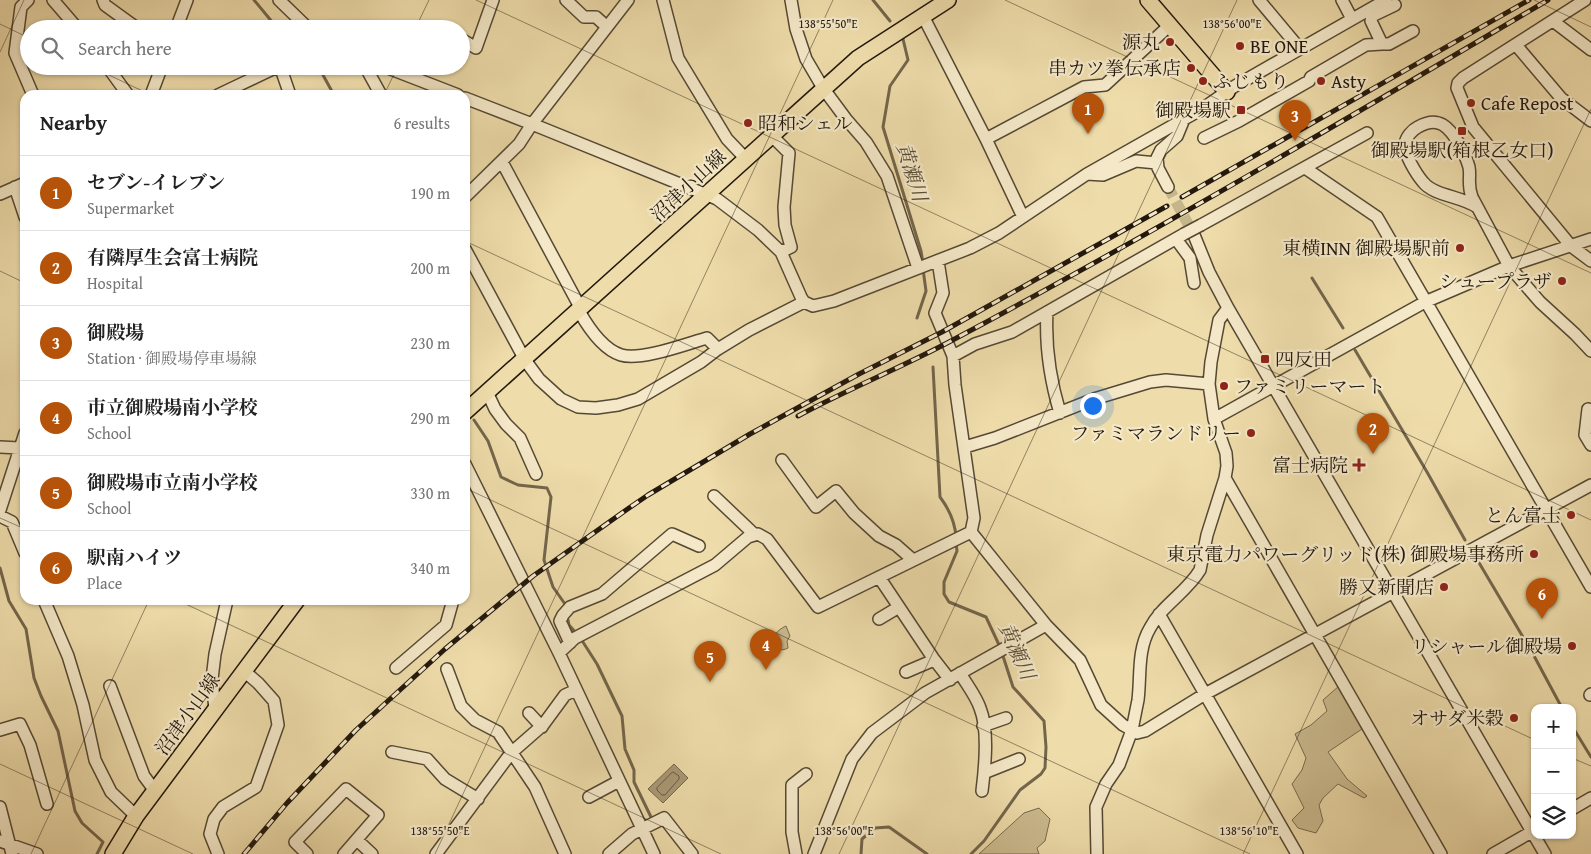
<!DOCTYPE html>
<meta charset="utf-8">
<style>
:root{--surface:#fff;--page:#f6f6f6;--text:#222;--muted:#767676;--line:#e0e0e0;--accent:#b45309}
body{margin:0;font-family:"Gentium Book Plus","Noto Serif JP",serif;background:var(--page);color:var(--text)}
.controls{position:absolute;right:15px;bottom:15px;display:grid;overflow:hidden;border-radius:10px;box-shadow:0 1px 4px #0004}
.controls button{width:45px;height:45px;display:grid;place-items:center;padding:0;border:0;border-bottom:1px solid var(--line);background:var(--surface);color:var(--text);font:25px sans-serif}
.you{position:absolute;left:1092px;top:405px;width:18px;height:18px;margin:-12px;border:4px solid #fff;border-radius:50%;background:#1a73e8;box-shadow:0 0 0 8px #1a73e833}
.badge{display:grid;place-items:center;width:32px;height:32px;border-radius:50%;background:var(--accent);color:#fff;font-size:16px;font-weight:700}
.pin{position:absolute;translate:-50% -41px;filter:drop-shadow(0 1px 2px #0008)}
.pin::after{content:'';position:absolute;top:26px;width:18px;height:15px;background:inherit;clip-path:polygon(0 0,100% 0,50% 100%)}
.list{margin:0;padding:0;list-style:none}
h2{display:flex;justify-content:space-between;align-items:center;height:65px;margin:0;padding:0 20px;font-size:21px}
h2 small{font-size:16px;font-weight:400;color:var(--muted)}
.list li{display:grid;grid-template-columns:32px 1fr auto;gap:15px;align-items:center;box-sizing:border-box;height:75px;padding:0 20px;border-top:1px solid var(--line)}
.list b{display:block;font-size:19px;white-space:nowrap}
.list p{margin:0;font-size:16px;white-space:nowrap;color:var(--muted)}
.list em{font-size:16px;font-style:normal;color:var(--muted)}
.icon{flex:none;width:28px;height:28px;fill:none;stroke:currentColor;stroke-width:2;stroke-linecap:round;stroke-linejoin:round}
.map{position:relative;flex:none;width:1591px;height:854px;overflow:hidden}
.search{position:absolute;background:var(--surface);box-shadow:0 1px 4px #0004;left:20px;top:20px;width:450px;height:55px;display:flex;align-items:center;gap:12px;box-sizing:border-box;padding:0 18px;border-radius:28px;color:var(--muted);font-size:19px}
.panel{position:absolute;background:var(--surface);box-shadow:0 1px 4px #0004;left:20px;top:90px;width:450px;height:515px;border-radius:15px}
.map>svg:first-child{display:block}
.green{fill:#cbbb8f;stroke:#766a4e}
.water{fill:#a99975;stroke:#73654b}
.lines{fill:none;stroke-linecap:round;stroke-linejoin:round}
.shore{stroke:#665841;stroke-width:1}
.stream{stroke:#73654b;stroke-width:3}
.minor-tunnel{stroke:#c5b58b;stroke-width:11;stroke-dasharray:11 5.5;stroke-linecap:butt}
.minor-casing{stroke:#554934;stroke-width:14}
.major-casing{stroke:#22180d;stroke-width:18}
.minor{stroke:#f4e8c8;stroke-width:11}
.major{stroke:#eedcaa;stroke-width:15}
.rail-casing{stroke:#22180d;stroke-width:5}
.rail{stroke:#f4e8c8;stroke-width:3;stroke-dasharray:9;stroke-linecap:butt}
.minor-bridge-casing{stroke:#554934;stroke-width:14;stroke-linecap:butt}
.minor-bridge{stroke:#f4e8c8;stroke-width:11}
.ticks{fill:none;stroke:#22180d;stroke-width:1;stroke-opacity:0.45}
.poi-dot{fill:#8f2418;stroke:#f4e8c8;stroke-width:2}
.labels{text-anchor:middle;stroke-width:4.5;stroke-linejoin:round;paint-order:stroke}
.poi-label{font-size:19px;fill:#22180d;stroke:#f4e8c8;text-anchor:end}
.street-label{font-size:19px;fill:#22180d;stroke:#f4e8c8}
.water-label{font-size:20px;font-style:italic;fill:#584c37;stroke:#f4e8c8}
.ticks-label{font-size:12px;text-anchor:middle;fill:#22180d;stroke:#f4e8c8;stroke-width:4.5;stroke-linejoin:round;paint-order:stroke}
</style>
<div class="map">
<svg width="1591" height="854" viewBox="0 0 1591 854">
<rect width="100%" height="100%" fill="#eedcaa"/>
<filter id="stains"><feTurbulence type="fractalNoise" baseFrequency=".004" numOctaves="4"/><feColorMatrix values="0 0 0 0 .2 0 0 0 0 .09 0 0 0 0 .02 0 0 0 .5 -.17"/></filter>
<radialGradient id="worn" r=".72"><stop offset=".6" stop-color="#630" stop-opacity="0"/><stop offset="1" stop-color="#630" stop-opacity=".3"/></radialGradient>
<!-- green -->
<path class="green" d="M786 626 790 636 787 641 788 648C782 651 779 650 773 647 771 637 777 630 786 626Z
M1339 686 1362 729 1328 752 1347 779 1367 796 1364 798 1338 784 1323 798 1319 805 1323 821 1316 833 1298 828 1292 820 1304 808 1292 784 1302 770 1306 758 1295 734 1311 725 1327 711 1323 700Z
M1039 808 1050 819 1045 841 1037 848 1039 854H979L1024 813Z"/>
<!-- water -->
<path class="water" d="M674 764 688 778 663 803 648 789Z"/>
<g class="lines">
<!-- shore -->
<path class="shore" d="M673 772 679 776V779L665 795H662L657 790V788Z"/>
<!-- stream -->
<path class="stream" d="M254 0 278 29
M873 0 890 21
M903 39 908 60 890 86 883 127 921 251 923 263
M318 66 334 95
M1312 278 1343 328
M917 318 926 291 923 269
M1355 350 1427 472 1465 540
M933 367 940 497C949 509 955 521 956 537
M474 420 488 441 501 477 518 485 547 488 551 497 544 560 553 587 565 604
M956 543 957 551 944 582V594L949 602 986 617 1000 647
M1478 561 1533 654 1562 708
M0 568 9 601 26 629 34 678 41 696 58 731 75 811 82 823 103 842 97 854
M568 620 569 625 577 634
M581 639 597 664 622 716 625 749 634 770V782L651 817
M1572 726 1591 757
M861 854 862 839 875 828 889 827 927 854
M971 854 984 841 1020 790 1041 774 1045 768 1046 747 1044 721 1013 687 1002 653"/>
<!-- minor-tunnel -->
<path class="minor-tunnel" d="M1168 187 1194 235"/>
<!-- minor casing -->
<g class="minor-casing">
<path id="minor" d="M28 0 21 7 15 53 33 95
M53 0 78 29
M103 0 105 5 138 29
M279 0 309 29
M566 0 584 17H596L607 27
M663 0 678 58 727 139 746 159
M791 0 796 29 806 59 823 88 846 119 866 142 887 176 918 268
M1259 0 1300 49
M1342 0 1352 19
M1585 0 1463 78 1458 83 1457 88 1473 127 1571 246 1591 261
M923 16 986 139 1023 217
M1553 21 1591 50
M176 29 187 0
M461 39 476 48 493 0
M1382 44H1389L1413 31
M1516 45 1561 98 1591 121
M107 66 128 95
M280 66 290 95
M365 66 381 95
M383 66 458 95
M151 95 162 66
M218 95 279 66
M465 98 532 124 717 199 758 230 781 252 801 297 804 302 813 306 834 301 970 248 999 233 1087 174 1202 109 1235 86 1386 0
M771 135 789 153 784 207 785 225 791 247 781 252
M1204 138 1239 121 1309 81 1311 77 1366 45 1382 44 1371 21 1372 16 1395 5
M986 139 1084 87 1105 85 1170 25
M502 162 581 309
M1305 168 1377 217 1591 587
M1087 174 1103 175 1136 161 1157 163
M15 187 25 217
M1168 187 1158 168 1157 158 1161 150 1177 136 1184 119
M0 194 25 183
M465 197 519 144 532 124 628 0
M1477 207C1461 196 1434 196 1423 182 1417 175 1403 153 1405 144 1406 137 1412 130 1418 127 1439 115 1449 127 1460 145 1463 151 1467 160 1469 167 1471 177 1467 184 1472 197L1509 266 1540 302 1575 334 1591 351
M1201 225 1367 133
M1194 235 1209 272 1228 308 1545 854
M1176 239 1190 258 1194 283
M465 249 525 360 539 379 561 399 578 407 596 408 618 405 638 399 701 362 718 349 749 330 804 302
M938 261 943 293 935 313 953 356 955 385 974 518 971 532 1046 625 1080 660 1101 705 1123 725 1132 730 1119 765 1106 784 1096 807 1097 854
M1228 308 1219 320 1211 362 1209 384 1214 419 1226 453 1227 466 1225 478 1207 535 1200 570C1187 592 1162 605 1150 628 1137 650 1141 676 1138 700 1136 710 1134 720 1132 730L1137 733 1145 731 1205 694 1591 485
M579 311C588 327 602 349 621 355 641 361 686 344 707 338L718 349
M1047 312C1045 347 1050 379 1060 413
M953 356 975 344 1012 332 1184 234
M487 392 495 409 506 424 520 438 536 474
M1588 409 1585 435 1591 445
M1214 419 1425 302 1509 266 1591 239
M0 447 19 448
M965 447 995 438 1094 399 1150 382 1166 380 1209 384
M782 460 816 507 836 491 854 513 879 536 896 545 913 560
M465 464 559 653 654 854
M1225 478 1441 854
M714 496 755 535
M0 510 25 433
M0 516 12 522 25 553
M879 577 933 658 950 680
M44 600 68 656 83 705 95 760 111 792 136 816
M1159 614 1297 854
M879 619 899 607
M570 643 560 621 563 615 570 607 602 594 672 534 699 546
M559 653 575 638 715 565 748 537 758 534 767 539 818 607 971 532
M396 668 446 625 453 600
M447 669 461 706 475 720 498 732 535 787 565 854
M906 672 934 660
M960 673C967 685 976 696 980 708 989 730 985 767 982 791
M110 686 144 776 155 791
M1590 695 1591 694
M215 710 212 679 215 654 227 600
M529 713 542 727
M983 726 1006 718
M0 730 20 724 30 745 47 804
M392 752 427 759 445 779 478 799
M984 773 1019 759
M589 797 619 781
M0 807 12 854
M1572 809 1591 798
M357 840 372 854
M0 841 37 854
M218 854 210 834 214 819 223 807 256 787 278 725 274 701 258 683 244 671
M307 854 295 842 346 789 378 815 344 854
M436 854 511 753 543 725 565 695 576 690
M609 854 632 834 664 818 692 854
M796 854 792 832V785L806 774
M814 854 852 759 872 733 925 693 1046 625
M1493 854 1535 830"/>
</g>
<!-- major casing -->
<g class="major-casing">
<path id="major" d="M1148 0 1227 92
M465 412 858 58 948 0
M113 854 136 816 297 600"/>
</g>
<!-- minor -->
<use href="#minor" class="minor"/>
<!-- major -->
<use href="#major" class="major"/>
<!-- rail casing -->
<g class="rail-casing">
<path id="rail" d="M1182 197 1529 0
M798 416C848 389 900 368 949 342 1152 234 1350 117 1548 0
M244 854 287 803 356 730 445 649 533 576 629 508 648 495 750 434 859 374 942 332 1167 206"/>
</g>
<!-- rail -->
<use href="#rail" class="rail"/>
<!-- minor-bridge casing -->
<g class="minor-bridge-casing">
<path id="minor-bridge" d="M1184 234 1201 225"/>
</g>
<!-- minor-bridge -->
<use href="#minor-bridge" class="minor-bridge"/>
</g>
<!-- ticks -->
<path class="ticks" d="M476 0 1591 520M1005 0 1591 273M1534 0 1591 27M0 24 29 38M415 29 429 0M0 52 24 0M90 66 151 95M384 95 398 66M465 241 1535 740M0 271 25 283M465 488 1250 854M0 518 25 529M177 600 721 854M1572 758 1591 766M0 764 193 854M31 854 149 600M435 854 833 0M839 854 1237 0M1243 854 1591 109"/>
<!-- markers -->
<g class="poi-dot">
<circle cx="1170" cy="42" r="5"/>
<circle cx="1240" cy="46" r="5"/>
<circle cx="1191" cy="68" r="5"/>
<circle cx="1203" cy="81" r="5"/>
<circle cx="1321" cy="81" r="5"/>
<circle cx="1471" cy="103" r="5"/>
<rect x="1236" y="105" width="10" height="10" rx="2.5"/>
<circle cx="748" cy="123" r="5"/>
<rect x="1457" y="126" width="10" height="10" rx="2.5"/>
<circle cx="1460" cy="248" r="5"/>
<circle cx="1562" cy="281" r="5"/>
<rect x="1260" y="354" width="10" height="10" rx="2.5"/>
<circle cx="1224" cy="386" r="5"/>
<circle cx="1251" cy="433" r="5"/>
<path d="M1356.5 457.5h5v5h5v5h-5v5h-5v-5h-5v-5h5z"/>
<circle cx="1571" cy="515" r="5"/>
<circle cx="1534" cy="554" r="5"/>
<circle cx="1444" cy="587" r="5"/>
<circle cx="1572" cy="646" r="5"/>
<circle cx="1514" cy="718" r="5"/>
</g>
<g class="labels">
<!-- poi labels -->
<g class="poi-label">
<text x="1160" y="49">源丸</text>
<text x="1250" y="53" text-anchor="start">BE ONE</text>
<text x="1181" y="75">串カツ拳伝承店</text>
<text x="1213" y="88" text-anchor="start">ふじもり</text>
<text x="1331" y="88" text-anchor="start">Asty</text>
<text x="1481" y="110" text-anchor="start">Cafe Repost</text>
<text x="1231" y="117">御殿場駅</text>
<text x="758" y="130" text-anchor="start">昭和シェル</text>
<text x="1462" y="157" text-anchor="middle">御殿場駅(箱根乙女口)</text>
<text x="1450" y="255">東横INN 御殿場駅前</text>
<text x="1552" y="288">シュープラザ</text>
<text x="1275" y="366" text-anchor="start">四反田</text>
<text x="1234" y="393" text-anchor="start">ファミリーマート</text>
<text x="1241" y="440">ファミマランドリー</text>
<text x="1348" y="472">富士病院</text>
<text x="1561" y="522">とん富士</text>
<text x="1524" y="561">東京電力パワーグリッド(株) 御殿場事務所</text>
<text x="1434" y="594">勝又新聞店</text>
<text x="1562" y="653">リシャール御殿場</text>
<text x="1504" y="725">オサダ米穀</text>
</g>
<!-- street labels -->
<g class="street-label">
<text transform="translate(688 185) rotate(-43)" y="7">沼津小山線</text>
<text transform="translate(187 714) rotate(-54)" y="7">沼津小山線</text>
</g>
<!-- water labels -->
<g class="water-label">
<text transform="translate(912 172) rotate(73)" y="7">黄瀬川</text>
<text transform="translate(1017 651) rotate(66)" y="7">黄瀬川</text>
</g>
</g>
<g class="ticks-label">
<text x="828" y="28">138°55'50"E</text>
<text x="1232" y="28">138°56'00"E</text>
<text x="440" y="835">138°55'50"E</text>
<text x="844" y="835">138°56'00"E</text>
<text x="1249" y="835">138°56'10"E</text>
</g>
<rect width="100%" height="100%" filter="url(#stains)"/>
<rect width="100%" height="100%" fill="url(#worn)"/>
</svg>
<div class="controls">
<button>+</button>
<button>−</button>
<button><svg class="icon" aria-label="layers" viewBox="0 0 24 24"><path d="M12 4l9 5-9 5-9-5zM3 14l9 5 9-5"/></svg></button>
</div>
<div class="you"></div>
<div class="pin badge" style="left:1088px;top:134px">1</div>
<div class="pin badge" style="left:1373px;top:454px">2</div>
<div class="pin badge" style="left:1295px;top:141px">3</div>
<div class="pin badge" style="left:766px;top:670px">4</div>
<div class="pin badge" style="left:710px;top:682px">5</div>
<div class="pin badge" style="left:1542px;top:619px">6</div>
<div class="search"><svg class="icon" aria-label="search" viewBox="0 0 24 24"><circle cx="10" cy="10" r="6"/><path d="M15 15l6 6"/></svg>Search here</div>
<section class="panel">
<h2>Nearby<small>6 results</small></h2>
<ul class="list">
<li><span class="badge">1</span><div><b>セブン-イレブン</b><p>Supermarket</p></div><em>190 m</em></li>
<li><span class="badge">2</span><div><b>有隣厚生会富士病院</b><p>Hospital</p></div><em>200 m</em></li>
<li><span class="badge">3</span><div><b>御殿場</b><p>Station · 御殿場停車場線</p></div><em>230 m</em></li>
<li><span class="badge">4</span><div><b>市立御殿場南小学校</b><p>School</p></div><em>290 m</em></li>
<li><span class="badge">5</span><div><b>御殿場市立南小学校</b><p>School</p></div><em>330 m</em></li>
<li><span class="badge">6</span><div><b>駅南ハイツ</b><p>Place</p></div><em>340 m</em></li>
</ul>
</section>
</div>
